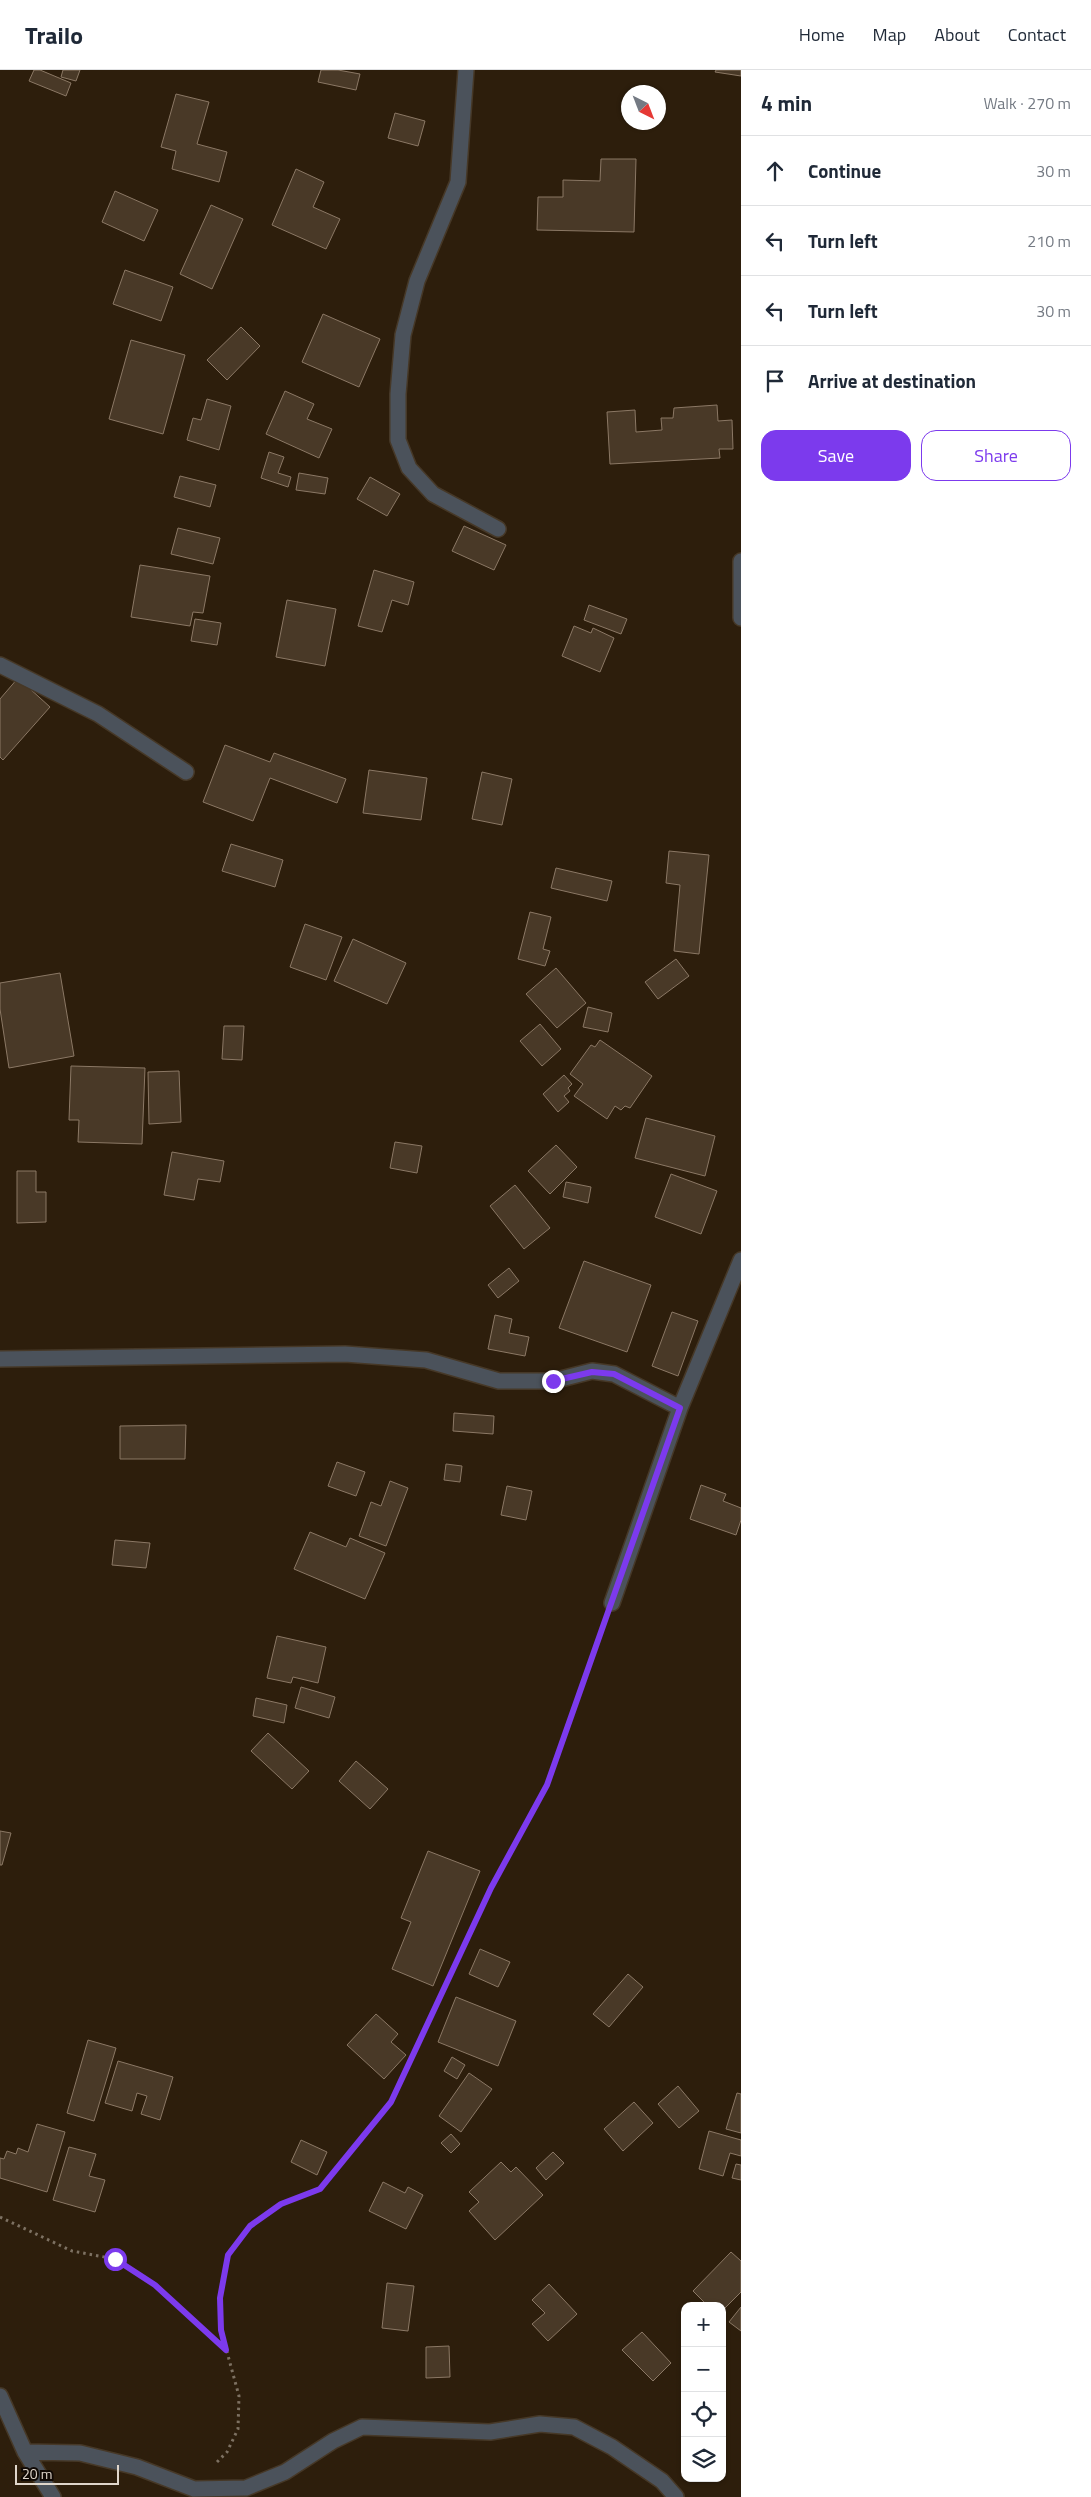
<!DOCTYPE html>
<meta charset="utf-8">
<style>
:root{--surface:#fff;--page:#f2f2f3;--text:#1f2937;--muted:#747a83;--line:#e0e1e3;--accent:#7c3aed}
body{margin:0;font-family:"Titillium Web",sans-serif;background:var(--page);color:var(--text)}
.controls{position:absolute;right:15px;bottom:15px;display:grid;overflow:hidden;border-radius:10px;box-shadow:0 1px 4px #0004}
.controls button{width:45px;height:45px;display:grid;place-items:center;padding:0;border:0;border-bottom:1px solid var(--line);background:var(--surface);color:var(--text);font:25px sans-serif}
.compass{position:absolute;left:621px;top:15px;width:45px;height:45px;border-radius:50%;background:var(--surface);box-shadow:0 1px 4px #0004;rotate:138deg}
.scale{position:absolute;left:15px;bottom:12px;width:104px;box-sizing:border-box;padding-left:5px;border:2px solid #e0d6cb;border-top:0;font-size:14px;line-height:18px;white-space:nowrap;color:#e0d6cb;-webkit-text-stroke:4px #100904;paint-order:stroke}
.stop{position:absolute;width:15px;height:15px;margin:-11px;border:4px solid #7c3aed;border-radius:50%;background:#fff}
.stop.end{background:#7c3aed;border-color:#fff;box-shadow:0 1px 5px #0008}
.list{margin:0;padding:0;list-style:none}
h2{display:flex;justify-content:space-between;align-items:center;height:65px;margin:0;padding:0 20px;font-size:21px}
h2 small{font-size:16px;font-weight:400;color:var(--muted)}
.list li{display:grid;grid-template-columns:32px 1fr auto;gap:15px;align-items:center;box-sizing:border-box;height:70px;padding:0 20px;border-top:1px solid var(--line)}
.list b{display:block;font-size:19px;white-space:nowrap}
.list em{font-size:16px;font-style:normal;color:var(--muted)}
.actions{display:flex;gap:10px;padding:15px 20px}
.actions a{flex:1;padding:11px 0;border:1px solid var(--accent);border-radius:15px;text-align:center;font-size:18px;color:var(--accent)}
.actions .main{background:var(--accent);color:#fff}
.icon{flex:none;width:28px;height:28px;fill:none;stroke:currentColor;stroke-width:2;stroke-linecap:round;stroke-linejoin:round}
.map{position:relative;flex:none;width:741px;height:2427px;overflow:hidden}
header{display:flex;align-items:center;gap:30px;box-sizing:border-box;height:70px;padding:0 25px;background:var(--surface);border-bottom:1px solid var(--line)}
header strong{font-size:24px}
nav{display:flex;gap:28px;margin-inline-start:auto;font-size:18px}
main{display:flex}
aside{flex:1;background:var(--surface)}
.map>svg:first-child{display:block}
.building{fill:#493927;stroke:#8b7865}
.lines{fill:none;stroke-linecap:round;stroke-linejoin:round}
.street-casing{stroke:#463827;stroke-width:18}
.path{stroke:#7d7162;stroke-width:3;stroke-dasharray:2.5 4;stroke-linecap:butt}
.street{stroke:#4b525b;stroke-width:15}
.route{stroke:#7c3aed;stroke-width:6}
</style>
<header>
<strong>Trailo</strong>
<nav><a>Home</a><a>Map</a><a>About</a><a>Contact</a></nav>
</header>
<main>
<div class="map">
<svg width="741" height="2427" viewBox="0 0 741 2427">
<rect width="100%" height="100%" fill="#2d1e0c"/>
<!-- building -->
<path class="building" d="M34 0H40L71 13 66 26 29 11Z
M63 0H80L76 11 61 7Z
M321 0H338L360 4 356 20 318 12Z
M716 0H741V6L715 2Z
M176 24 209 32 197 74 227 82 219 112 172 99 176 81 161 77Z
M395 43 425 51 418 76 388 68Z
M601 89H636L634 162 537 160 538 127H563V110L600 111Z
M296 99 324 112 313 137 340 149 326 179 272 155Z
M115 121 158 140 144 171 102 152Z
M211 135 243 149 212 219 180 204Z
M125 200 173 217 161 251 113 234Z
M323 244 380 269 359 317 302 292Z
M241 257 260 276 227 310 207 290Z
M131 270 185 285 163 364 109 349Z
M285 321 314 334 307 349 332 359 319 388 266 364Z
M207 329 231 336 219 380 187 370 193 348 201 350Z
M717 335 718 351 732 350 733 379H719L720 388 610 394 607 342 635 340 636 362 662 360 661 348H673L674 338Z
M269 382 284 387 278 403 291 407 288 417 261 408Z
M299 403 328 408 325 424 296 420Z
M180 406 216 415 210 437 174 427Z
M370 407 400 424 387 446 357 429Z
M464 456 506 475 494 500 452 481Z
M178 458 220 468 213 494 171 484Z
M140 495 210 506 203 543 193 542 190 556 131 547Z
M374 500 414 512 408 535 392 530 382 562 358 556Z
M287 530 336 539 325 596 276 587Z
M589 535 627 549 621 564 584 550Z
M195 549 221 553 217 575 191 571Z
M574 556 591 563 593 558 614 568 600 602 562 586Z
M18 608 50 637 3 690 0 687V629Z
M225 675 270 692 274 683 346 709 337 733 270 708 253 751 203 732Z
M369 700 427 708 421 750 363 743Z
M482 702 512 709 502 755 472 749Z
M231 774 283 790 275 817 222 801Z
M669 781 709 785 699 884 674 881 680 815 666 813Z
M556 798 612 811 607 831 551 818Z
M530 842 551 847 543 879 550 881 545 896 518 889Z
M305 854 342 867 326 910 290 897Z
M353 869 406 893 387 934 334 911Z
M676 889 689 906 658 929 645 912Z
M556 898 586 933 557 958 526 924Z
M60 903 74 986 9 998 0 939V913Z
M588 937 612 943 608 962 583 957Z
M540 954 561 979 542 996 520 971Z
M224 956H244L242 990 222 989Z
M600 970 652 1006 630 1038 625 1036 621 1040 615 1036 607 1049 574 1026 583 1014 570 1004 591 975 595 977Z
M71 996 145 998 142 1074 78 1072 79 1050H69Z
M179 1001 181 1052 149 1054 148 1002Z
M564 1005 572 1014 568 1018 570 1021 564 1026 569 1032 558 1042 543 1024Z
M646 1048 715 1066 705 1106 635 1088Z
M395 1072 422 1076 417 1103 390 1098Z
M556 1075 577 1097 550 1124 528 1101Z
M172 1082 224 1091 220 1112 198 1109 194 1130 164 1125Z
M17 1101H36V1122H46V1152L17 1153Z
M671 1104 717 1121 701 1164 655 1147Z
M566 1112 591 1117 588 1133 563 1127Z
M515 1115 550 1158 524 1179 490 1136Z
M584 1191 651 1215 627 1282 559 1258Z
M509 1198 519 1211 498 1228 488 1215Z
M672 1242 698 1251 678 1306 652 1296Z
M495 1245 512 1249 509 1263 529 1267 525 1286 488 1279Z
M454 1343 494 1346 493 1364 453 1361Z
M186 1355 185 1389H120V1356Z
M337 1392 365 1402 356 1426 328 1416Z
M446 1394 462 1396 460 1412 444 1410Z
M390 1411 408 1418 386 1476 359 1466 371 1432 381 1436Z
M701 1415 726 1424 723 1431 741 1438V1450L736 1465 690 1449Z
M507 1416 532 1421 526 1450 501 1445Z
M310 1462 346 1477 350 1468 385 1483 365 1529 294 1499Z
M115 1470 150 1473 146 1498 112 1495Z
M277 1566 326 1577 318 1613 293 1607 291 1613 267 1608Z
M301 1617 335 1627 329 1648 295 1638Z
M256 1628 287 1635 284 1653 253 1646Z
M268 1663 309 1701 292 1719 251 1681Z
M356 1691 388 1719 370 1739 339 1711Z
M0 1761 11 1763 2 1795H0Z
M428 1781 480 1801 433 1916 392 1899 411 1852 401 1848Z
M480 1879 510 1892 498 1917 469 1904Z
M628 1904 643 1917 609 1957 593 1944Z
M456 1927 516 1951 498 1996 438 1972Z
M376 1944 398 1964 391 1972 406 1985 384 2009 347 1975Z
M88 1970 116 1978 94 2051 67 2043Z
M452 1987 465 1995 457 2009 444 2001Z
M118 1991 173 2007 160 2050 141 2044 147 2026 137 2023 132 2041 105 2033Z
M469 2003 492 2019 461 2062 439 2046Z
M678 2016 699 2041 679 2058 658 2034Z
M737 2023 741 2024V2063L726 2059Z
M634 2032 653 2053 623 2081 604 2059Z
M37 2054 65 2062 47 2122 0 2108V2088L4 2089 7 2081 16 2084 18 2078 28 2082Z
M709 2061 741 2070V2086L730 2083 723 2106 699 2099Z
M451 2064 460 2074 451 2083 441 2073Z
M301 2070 327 2082 317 2105 291 2092Z
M69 2077 96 2084 89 2106 105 2110 95 2142 53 2130Z
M553 2082 564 2093 546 2110 536 2098Z
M501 2092 511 2102 516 2097 543 2125 495 2170 469 2141 479 2132 469 2122Z
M736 2094 741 2095V2110L732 2108Z
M383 2112 405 2123 408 2117 423 2125 406 2159 369 2141Z
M731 2182 741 2191V2222L722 2241V2236H708L693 2221Z
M387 2213 414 2216 408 2261 382 2258Z
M549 2214 577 2244 548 2271 532 2254 545 2243 532 2230Z
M741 2237V2261L729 2252Z
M642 2262 671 2293 653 2311 622 2280Z
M449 2276 450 2307 426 2308V2277Z"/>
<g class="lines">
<!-- street casing -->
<g class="street-casing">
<path id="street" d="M466 0 458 112 417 211 403 265 398 324V370L409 398 433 424 498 459
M741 491V548
M0 595 98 644 186 702
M0 1289 345 1284 426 1290 499 1311H553L592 1301 614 1304 680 1338
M612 1533 680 1338 741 1190
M0 2326 25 2382 53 2427
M25 2382 80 2383 137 2397 194 2419 246 2418 285 2402 333 2371 362 2357 490 2362 540 2354 574 2357 612 2377 662 2411 676 2427"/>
</g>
<!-- path -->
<path class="path" d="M0 2147 72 2181 115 2189 155 2215 226 2280
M217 2392 227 2382 238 2359 239 2326 221 2260 220 2228 229 2185 250 2156 281 2134 320 2119 391 2032 491 1819 547 1715 603 1557"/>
<!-- street -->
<use href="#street" class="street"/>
</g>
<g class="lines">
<!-- route -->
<path class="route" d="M115 2189 155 2215 226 2280 221 2260 220 2228 228 2185 250 2156 281 2134 320 2119 391 2032 491 1818 547 1715 680 1338 614 1304 592 1302 553 1311"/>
</g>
</svg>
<div class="controls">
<button>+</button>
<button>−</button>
<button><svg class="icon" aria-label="locate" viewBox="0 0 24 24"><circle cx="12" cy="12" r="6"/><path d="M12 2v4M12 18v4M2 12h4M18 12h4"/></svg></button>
<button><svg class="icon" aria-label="layers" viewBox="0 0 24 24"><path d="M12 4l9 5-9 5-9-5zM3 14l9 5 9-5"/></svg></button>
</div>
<svg class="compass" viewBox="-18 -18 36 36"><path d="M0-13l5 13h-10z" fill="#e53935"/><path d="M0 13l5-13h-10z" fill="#747a83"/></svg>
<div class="scale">20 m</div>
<div class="stop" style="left:115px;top:2189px"></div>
<div class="stop end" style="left:553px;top:1311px"></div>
</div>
<aside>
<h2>4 min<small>Walk · 270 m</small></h2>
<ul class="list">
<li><svg class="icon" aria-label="ahead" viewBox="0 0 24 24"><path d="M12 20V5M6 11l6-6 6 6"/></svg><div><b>Continue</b></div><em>30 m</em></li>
<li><svg class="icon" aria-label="left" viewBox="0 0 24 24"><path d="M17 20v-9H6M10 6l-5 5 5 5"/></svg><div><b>Turn left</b></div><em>210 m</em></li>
<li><svg class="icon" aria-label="left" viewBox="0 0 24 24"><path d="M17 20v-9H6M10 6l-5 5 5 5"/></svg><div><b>Turn left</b></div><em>30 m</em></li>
<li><svg class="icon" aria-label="arrive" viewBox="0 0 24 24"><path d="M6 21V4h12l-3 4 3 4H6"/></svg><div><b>Arrive at destination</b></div></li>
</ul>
<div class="actions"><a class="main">Save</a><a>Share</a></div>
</aside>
</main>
